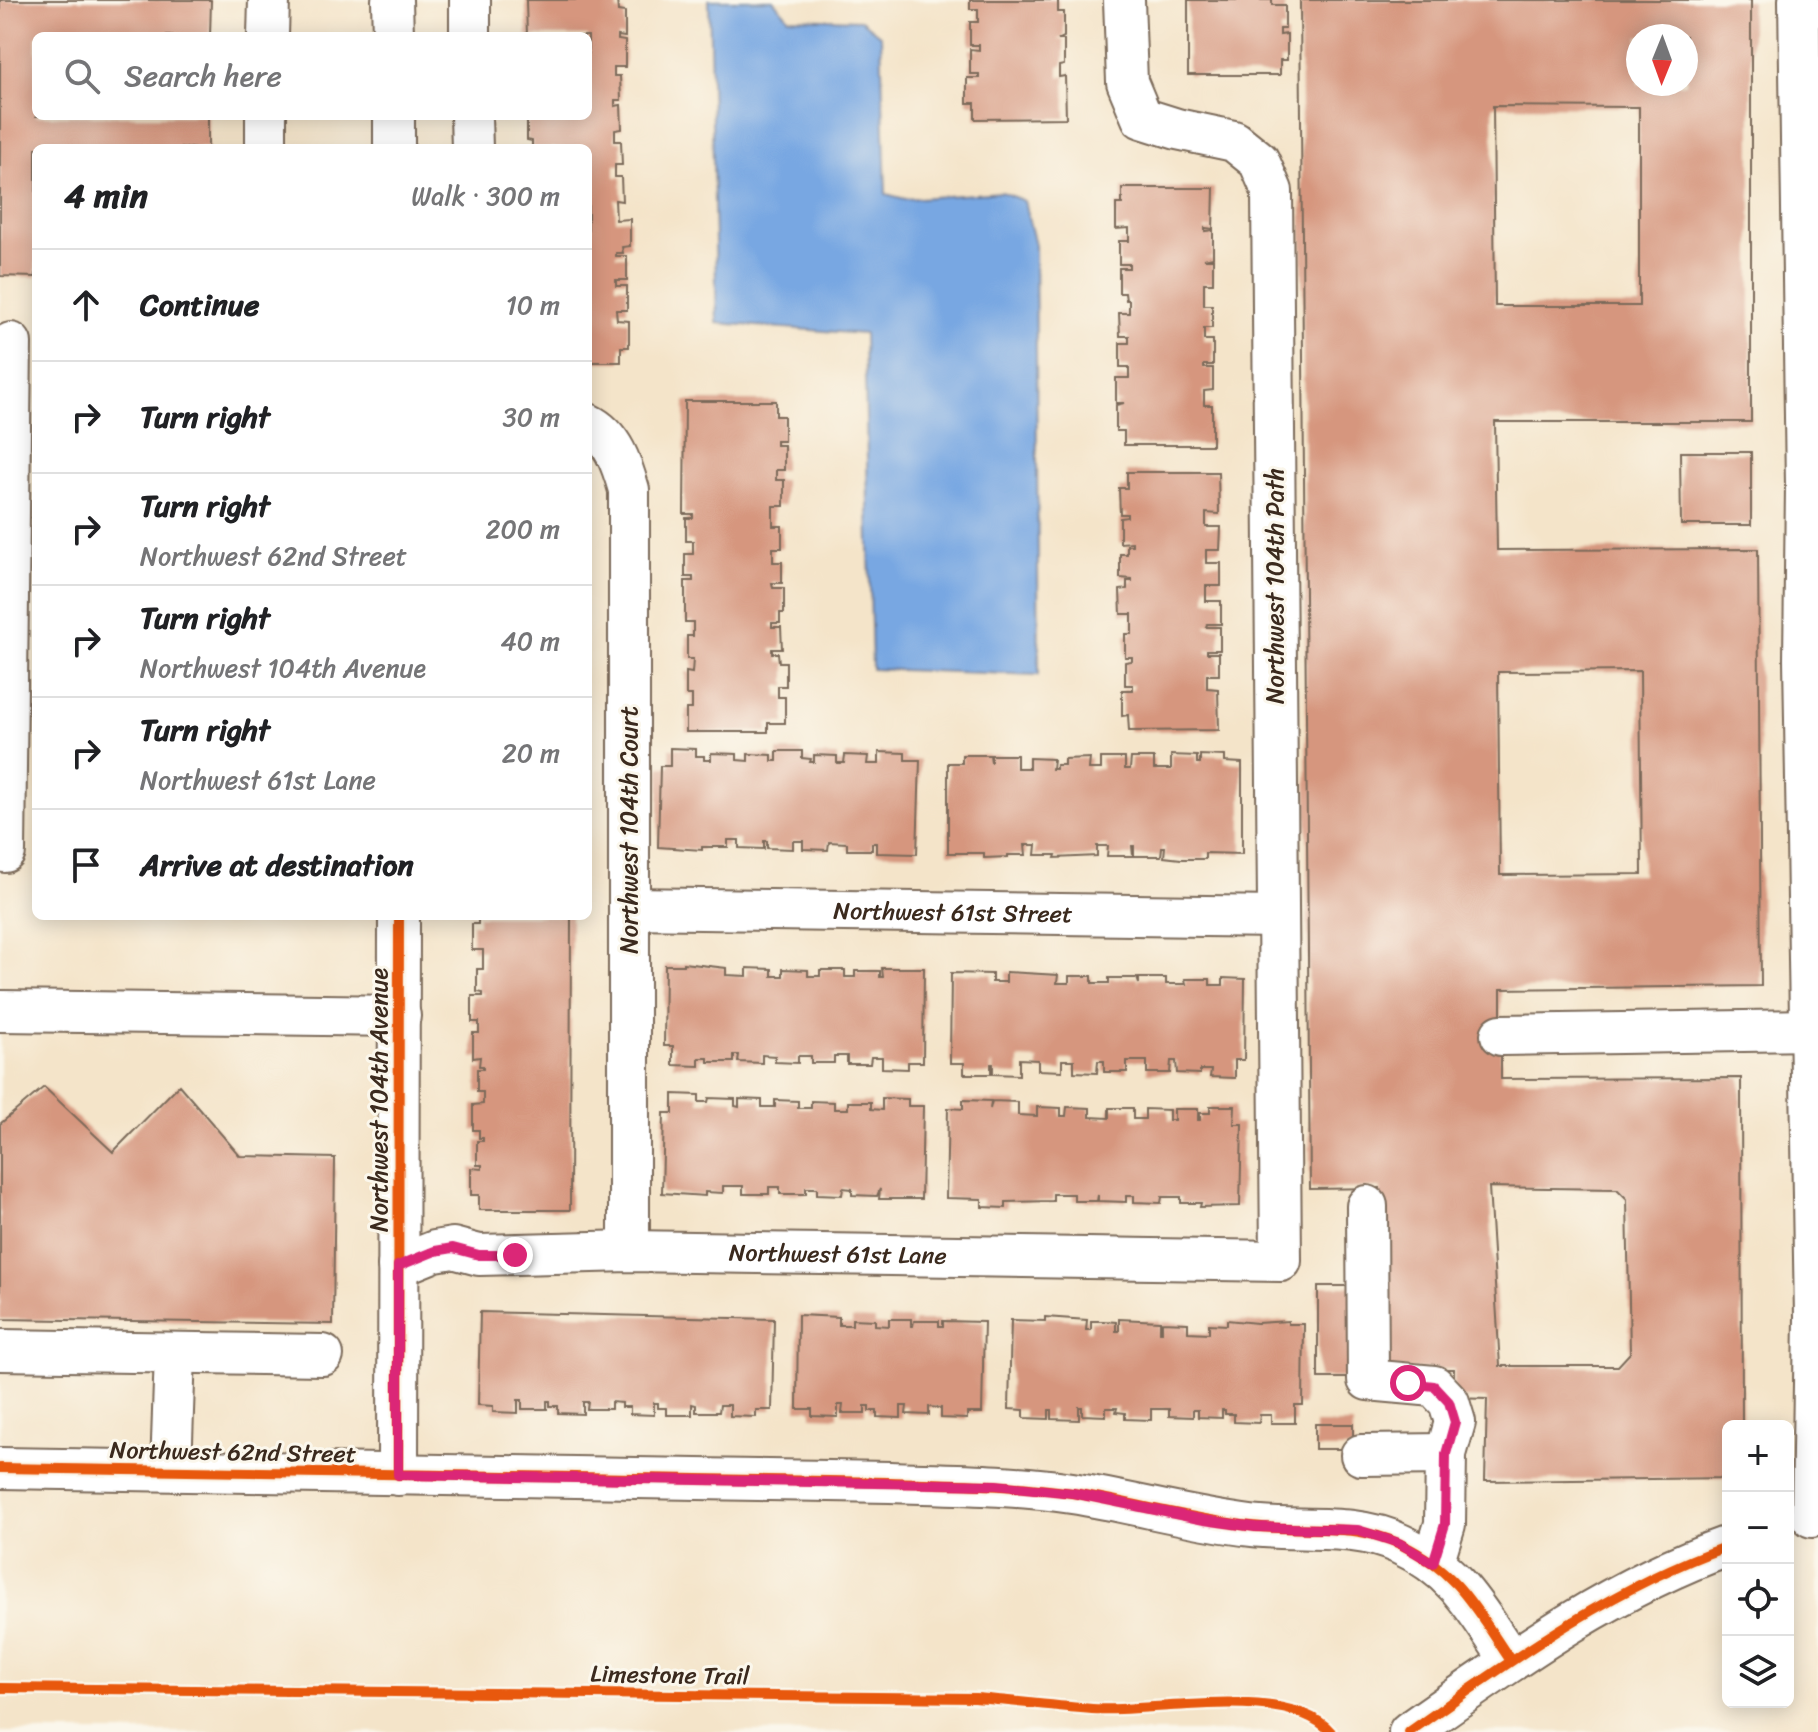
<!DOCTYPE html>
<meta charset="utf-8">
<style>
:root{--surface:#fff;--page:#f6f6f6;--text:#202124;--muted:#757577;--line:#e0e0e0}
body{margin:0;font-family:Sriracha,sans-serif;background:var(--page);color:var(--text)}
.controls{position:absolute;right:24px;bottom:24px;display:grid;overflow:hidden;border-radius:12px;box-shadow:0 4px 20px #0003}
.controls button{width:72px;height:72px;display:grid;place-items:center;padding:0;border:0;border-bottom:2px solid var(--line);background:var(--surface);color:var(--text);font:40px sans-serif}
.compass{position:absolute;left:1626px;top:24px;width:72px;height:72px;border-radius:50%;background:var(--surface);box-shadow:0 4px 20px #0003;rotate:181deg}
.stop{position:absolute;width:24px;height:24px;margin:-18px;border:6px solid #db2777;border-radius:50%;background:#fff}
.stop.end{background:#db2777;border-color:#fff;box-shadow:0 2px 8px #0008}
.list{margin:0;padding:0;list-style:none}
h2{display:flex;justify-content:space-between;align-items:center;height:104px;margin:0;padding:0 32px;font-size:34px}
h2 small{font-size:26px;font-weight:400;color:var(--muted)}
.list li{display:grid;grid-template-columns:52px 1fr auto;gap:24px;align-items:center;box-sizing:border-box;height:112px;padding:0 32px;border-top:2px solid var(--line)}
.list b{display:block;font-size:30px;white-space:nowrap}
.list p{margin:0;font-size:26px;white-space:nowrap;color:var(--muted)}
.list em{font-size:26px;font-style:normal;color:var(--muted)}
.icon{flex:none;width:44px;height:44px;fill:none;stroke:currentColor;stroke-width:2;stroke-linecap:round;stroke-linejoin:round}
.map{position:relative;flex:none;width:1818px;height:1732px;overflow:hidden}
.search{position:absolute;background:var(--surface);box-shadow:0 4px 20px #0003;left:32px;top:32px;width:560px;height:88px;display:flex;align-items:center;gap:20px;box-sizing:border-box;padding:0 28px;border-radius:12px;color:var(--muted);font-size:30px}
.panel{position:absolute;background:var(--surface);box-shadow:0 4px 20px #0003;left:32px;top:144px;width:560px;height:776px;border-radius:12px}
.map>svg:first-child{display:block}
.water{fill:#78a7e2;stroke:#5a6880;stroke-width:2}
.building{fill:#d6967e;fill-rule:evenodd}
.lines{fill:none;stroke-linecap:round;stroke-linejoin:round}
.minor-casing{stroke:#7c6b5a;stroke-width:44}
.minor{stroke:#fff;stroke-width:40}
.cycleway-casing{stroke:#fbf7ec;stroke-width:15}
.cycleway{stroke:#e8590c;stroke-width:10}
.route{stroke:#db2777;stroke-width:10}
.labels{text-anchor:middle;stroke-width:6;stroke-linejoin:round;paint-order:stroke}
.street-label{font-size:24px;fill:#3b2a1e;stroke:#fbf7ec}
</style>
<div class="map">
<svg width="1818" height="1732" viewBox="0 0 1818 1732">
<rect width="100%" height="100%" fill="#fbf7ec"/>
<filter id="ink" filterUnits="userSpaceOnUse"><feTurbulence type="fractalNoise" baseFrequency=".0125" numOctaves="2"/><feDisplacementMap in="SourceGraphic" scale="16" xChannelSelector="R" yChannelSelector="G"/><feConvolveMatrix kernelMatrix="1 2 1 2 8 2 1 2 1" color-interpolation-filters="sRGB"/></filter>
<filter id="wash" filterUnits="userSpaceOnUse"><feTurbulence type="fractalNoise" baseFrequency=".006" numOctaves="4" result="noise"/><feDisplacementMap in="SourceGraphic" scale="32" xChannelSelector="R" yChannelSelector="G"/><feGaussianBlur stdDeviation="1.8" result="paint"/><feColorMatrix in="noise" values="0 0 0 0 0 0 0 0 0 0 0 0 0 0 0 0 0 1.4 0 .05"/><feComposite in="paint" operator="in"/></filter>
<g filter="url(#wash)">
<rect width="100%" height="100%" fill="#f4e4c9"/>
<!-- water -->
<path class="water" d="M709 0H773L789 18 861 20 881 36 886 194 905 199 1002 192 1024 201 1035 245 1039 675 872 669 864 334 717 323Z"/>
<g id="blocks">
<!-- building -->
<path class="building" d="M0 0H211L210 36H36V116H208V148H36V277L0 276Z
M526 0H617L618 11 625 12V37L618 36V40L625 41V67H614V76H620L621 100H615V106L621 105 622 129 615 130V141H621L622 165H615V177H621L622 201 615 200 616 220 630 219V246L622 247 623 253H616V256H627V280H616V286H627V310H616L617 320 629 321V347H621V362H588V148H532V141L527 140V118L531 116H588V36H527Z
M970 0H1058V12H1064V37L1058 40H1064V65L1059 66V77L1065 76 1066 118 975 119V103H967V78H979V74H970V49L979 50V45H970V22H978V9H970Z
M1188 0H1272V5H1285V29H1280V35L1287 34V60H1280V75H1188Z
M1300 0H1751V422H1495L1497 550 1758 549 1761 986 1501 989V1079L1741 1078 1742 1426H1728V1478L1485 1481 1487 1399 1454 1398V1369H1381L1380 1188 1310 1189ZM1638 36H1686V84H1638ZM1493 106 1639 107V306H1495ZM1640 671 1642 874 1500 875 1498 672ZM1489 1187 1617 1189 1627 1199 1630 1353 1618 1366H1500Z
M1122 188H1214L1213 229 1205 228V231L1213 230V257L1204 259H1213V283H1204V305H1212V328H1204V340H1213V365H1204V368H1213V390L1204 391V405H1212V445H1124V431H1116V405L1124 403H1116V378H1129V367H1120V343H1129V336H1120L1119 313H1129V300H1126L1125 293H1119V268H1129V264H1119V241H1129V228L1116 229V204H1122Z
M685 401H776V416H784V441H776V445H784V470H776V480H784V506H773V526H782V548H773V562H782V583H772L773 588H784V613H780V623H772V627H781L782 649H772V653H778L779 662H786V686H778V697H785V723H768V732H686V709H692V695H686V672L692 673 693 659H687V636H693V622H685V581H693V577H685V554H693V541H686V518H693V514H684Z
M1680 452H1751V525H1681Z
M1127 472H1218L1219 514 1206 513V527H1221L1220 550H1206V563H1221V586H1206V601H1221V624H1207L1206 627H1220V650H1207V653H1219V675H1207V688L1218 689 1219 730 1129 731 1128 715 1122 716V690H1133V685H1125V662L1132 661V657H1125V634H1132V614H1121L1120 590 1127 589V581H1132V579L1120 578V554H1127V545H1132V542L1120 543V518L1127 517V514H1120L1119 488H1127Z
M670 748 696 749V756H704V760H711V753L737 754V760L748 761V754L772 755V761H777V751H802V758L811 759 810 762H814V755L837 756V763H844L845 755 868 756 867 764H879V752L905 753V760H920L917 854 876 853V843H872V850H847V843L829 842 828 850 803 849V841H793V849L767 848V841H764V849L739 848V840H728V847H702V850L658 847 660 766H670Z
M962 755H990L991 763V755H1017V768H1029V758L1053 759 1052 769H1056V765H1064V759L1090 758 1089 769H1101V758H1125V769H1130L1131 758H1154V769H1171V755L1197 756V763H1200V755L1225 756V762L1242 763V854L1205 853V859H1181L1164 857 1165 847H1162L1161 856H1134V846H1132L1133 856H1107L1108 846H1097V856L1055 858 1056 855H1035L1036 845H1025L1026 855H1008V857L984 858V853H948V763H962Z
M478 916H571L570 1210H479V1195H471V1168L482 1169V1165H477V1141H483V1138H479V1130H473V1105L483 1104V1092H477V1069H483V1066H479L480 1057 473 1058V1033H479V1022H472V996H483V993L477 992V969H483V950H472V924H478Z
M683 963 726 968V975L747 976V968L772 969V976H783V969L808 970V976H820V970H845V977H855V971H880V977H883L882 968H924L923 1062H908V1069L882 1068V1057H871L870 1064H847V1056H834V1063H811V1056H798V1063L775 1062V1056L762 1055V1063L738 1062 739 1055H734V1062H708V1058H699V1066L673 1065V1046H664L665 965H683Z
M1006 972 1058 975 1057 983H1069V976H1092V983H1109V978H1137L1139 984V978H1166V984H1186L1185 979H1210V985H1223V978L1245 979 1244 1060H1235V1078L1210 1077 1211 1070H1200V1074L1177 1073 1176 1061H1171L1170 1073H1147V1061H1127V1072H1104V1061H1098L1097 1073 1074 1072V1060H1062V1071L1038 1070V1060L1019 1059V1075L993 1074V1064H991V1074H964V1063H950L951 973 992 974V982H1006Z
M179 1085 240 1156 335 1158 333 1324 0 1319V1124L44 1087 113 1152Z
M673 1094 699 1095V1102H708L709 1098 735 1099V1106L739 1107V1099L762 1100V1107H775V1100L798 1101V1108H811V1101L834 1102V1109H848V1102H871V1109L882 1110V1098L908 1099V1106H923L921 1199H879L880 1189 877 1196 852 1195V1189L843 1188 842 1195 817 1194V1188H806V1194H780V1187H769V1194H743V1186H723V1193L705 1192V1196L662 1193 664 1113H673Z
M963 1100 991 1101 990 1109 992 1101 1018 1102V1115L1037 1116V1107L1061 1108V1116H1066L1067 1107 1090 1108V1117L1109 1118V1108H1133V1119H1145V1109L1169 1110V1120H1174V1109H1198V1120H1200V1113H1210V1106H1235L1234 1124H1242L1240 1206 1200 1207 1201 1203H1181V1197H1162L1161 1203 1134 1202V1196H1126V1202L1098 1201V1195L1097 1201H1074V1194H1053V1201L1006 1202V1208L982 1207V1199L946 1198 948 1108 963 1109Z
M1318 1286H1361V1378H1318Z
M480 1312 774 1319 772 1410H756V1417L730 1416V1405H720L719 1412H696V1405L692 1404V1415H666V1408H658V1403H654V1415L630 1414V1407H622V1403L611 1402V1409H587L588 1402H583V1414L558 1413V1406H550V1401H547V1409H522V1400H518V1413L493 1412V1406L478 1405Z
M798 1315 839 1317V1325H852V1319L875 1320V1325L889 1326V1319H911V1326H913L914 1321H939V1326H943V1321L984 1322 982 1413H967V1419L941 1418V1408L929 1407V1415L906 1414 907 1406H901V1418L877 1417V1411H869V1406H865V1413H842L843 1405H838V1417L812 1416V1409H797Z
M1045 1317 1087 1320 1086 1330H1091V1321H1103L1116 1322V1331H1119V1319L1160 1321V1332H1162V1322L1188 1323V1332L1209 1333V1324L1227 1325V1320L1257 1323 1288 1321V1324H1304L1303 1405H1295V1423H1271V1415H1260L1259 1423 1234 1422V1414H1225V1410H1222V1418L1198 1417V1410H1193V1417L1169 1416V1409H1151V1420L1125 1419V1413L1116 1412 1117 1408H1106V1416L1082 1415V1407H1079V1420L1052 1419V1410H1049V1419L1024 1418V1410L1009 1409 1011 1320 1045 1321Z
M1315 1424H1353V1449H1315Z"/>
</g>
</g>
<g filter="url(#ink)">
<use href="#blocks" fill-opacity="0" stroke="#7c6b5a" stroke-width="2"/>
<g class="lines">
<!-- minor casing -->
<g class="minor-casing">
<g id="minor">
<path d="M392 0 393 36"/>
<path d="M470 0V36"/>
<path d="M1799 0 1806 486 1804 660 1815 1317 1812 1517"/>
<path d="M268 36 269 0"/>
<path d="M394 116V148"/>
<path d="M471 116 472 148"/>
<path d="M266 148V116"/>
<path d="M588 424C613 436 622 465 629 490V1251"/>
<path d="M5 852 11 343"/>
<path id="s1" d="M629 908 1278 917"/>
<path d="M0 1011 400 1016"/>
<path d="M1501 1035 1809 1030"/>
<path d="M1367 1206 1368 1380 1434 1386 1449 1402 1455 1422 1446 1454 1445 1524 1433 1563"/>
<path id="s2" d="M398 1266 435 1251 453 1248 479 1255 629 1251 1281 1261 1272 191 1259 161 1234 141 1177 129 1142 118 1127 82 1124 0"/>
<path d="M0 1350 323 1355"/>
<path d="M1361 1455 1446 1454"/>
<path d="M0 1468 890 1482C951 1484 1012 1484 1072 1493 1132 1502 1190 1519 1251 1526 1300 1532 1354 1522 1400 1544 1457 1570 1477 1611 1511 1661"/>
<path d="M171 1470 175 1353"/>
<path d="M398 1475 399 916"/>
<path d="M1409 1732C1510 1661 1610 1588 1728 1546"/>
</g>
</g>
<!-- minor -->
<use href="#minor" class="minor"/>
<!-- cycleway casing -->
<g class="cycleway-casing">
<path id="cycleway" d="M0 1468 890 1482C951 1484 1012 1484 1072 1493 1132 1502 1190 1519 1251 1526 1300 1532 1354 1522 1400 1544 1457 1570 1477 1611 1511 1661
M398 1475 399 916
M0 1688 975 1698C1014 1701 1053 1706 1092 1709 1154 1713 1288 1683 1331 1732
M1409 1732C1510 1661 1610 1588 1728 1546"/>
</g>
<!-- cycleway -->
<use href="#cycleway" class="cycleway"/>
</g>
</g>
<g class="lines" filter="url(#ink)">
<!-- route -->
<path class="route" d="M515 1255H479L453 1248 435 1251 398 1266V1475L996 1485 1073 1493 1204 1520 1255 1527 1358 1530 1399 1543 1433 1563 1445 1524 1446 1454 1455 1422 1449 1402 1434 1386 1408 1383"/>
</g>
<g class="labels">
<!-- street labels -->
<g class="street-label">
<text transform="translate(1275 586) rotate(-90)" y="8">Northwest 104th Path</text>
<text transform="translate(629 830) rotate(-90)" y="8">Northwest 104th Court</text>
<text dy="8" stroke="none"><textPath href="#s1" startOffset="324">Northwest 61st Street</textPath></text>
<text transform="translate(379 1100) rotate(-90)" y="8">Northwest 104th Avenue</text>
<text dy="8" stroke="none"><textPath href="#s2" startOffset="444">Northwest 61st Lane</textPath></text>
<text transform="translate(233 1452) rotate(1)" y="8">Northwest 62nd Street</text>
<text transform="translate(670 1675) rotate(1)" y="8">Limestone Trail</text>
</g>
</g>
</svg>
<div class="controls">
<button>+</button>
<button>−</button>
<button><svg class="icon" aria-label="locate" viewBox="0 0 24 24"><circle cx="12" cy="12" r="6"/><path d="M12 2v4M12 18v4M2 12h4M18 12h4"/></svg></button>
<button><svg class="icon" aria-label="layers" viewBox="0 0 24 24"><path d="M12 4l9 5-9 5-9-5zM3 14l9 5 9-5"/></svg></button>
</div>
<svg class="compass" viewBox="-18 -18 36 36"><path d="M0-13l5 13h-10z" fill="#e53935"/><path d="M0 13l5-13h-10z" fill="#757577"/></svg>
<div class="stop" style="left:1408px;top:1383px"></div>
<div class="stop end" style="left:515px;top:1255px"></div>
<div class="search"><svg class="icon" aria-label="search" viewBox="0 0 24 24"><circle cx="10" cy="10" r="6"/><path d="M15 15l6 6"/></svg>Search here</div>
<section class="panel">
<h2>4 min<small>Walk · 300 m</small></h2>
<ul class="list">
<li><svg class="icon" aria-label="ahead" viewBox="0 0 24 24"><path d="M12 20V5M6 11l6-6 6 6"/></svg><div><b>Continue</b></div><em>10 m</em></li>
<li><svg class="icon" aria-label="right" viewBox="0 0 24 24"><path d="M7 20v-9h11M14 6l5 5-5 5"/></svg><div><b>Turn right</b></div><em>30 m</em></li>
<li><svg class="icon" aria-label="right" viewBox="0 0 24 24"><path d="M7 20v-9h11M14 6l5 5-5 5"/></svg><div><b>Turn right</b><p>Northwest 62nd Street</p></div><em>200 m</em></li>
<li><svg class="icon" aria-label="right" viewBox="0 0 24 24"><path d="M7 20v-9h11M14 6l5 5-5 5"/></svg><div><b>Turn right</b><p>Northwest 104th Avenue</p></div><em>40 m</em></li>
<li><svg class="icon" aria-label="right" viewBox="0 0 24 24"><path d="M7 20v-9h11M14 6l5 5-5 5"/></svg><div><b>Turn right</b><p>Northwest 61st Lane</p></div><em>20 m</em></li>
<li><svg class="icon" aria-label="arrive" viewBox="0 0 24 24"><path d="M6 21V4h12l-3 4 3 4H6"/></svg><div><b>Arrive at destination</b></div></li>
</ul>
</section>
</div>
